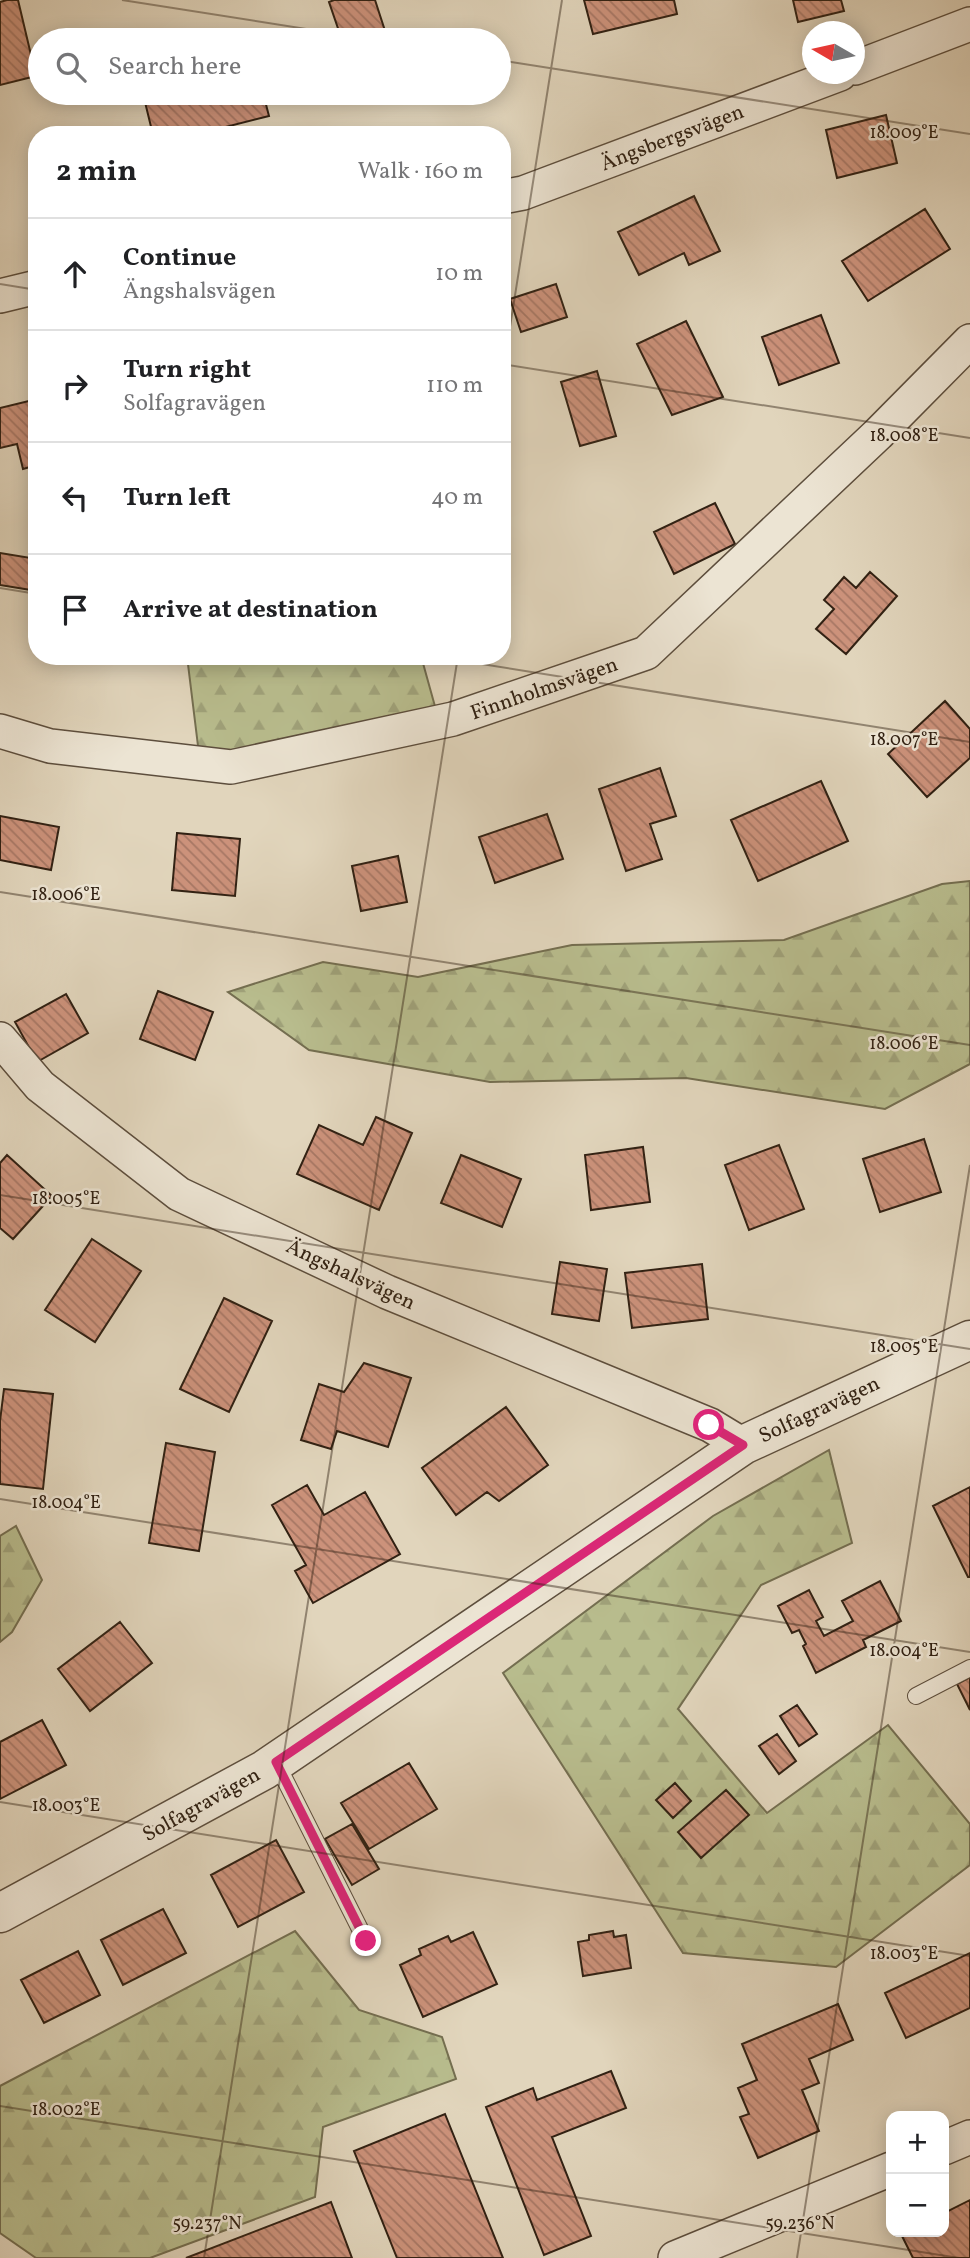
<!DOCTYPE html>
<meta charset="utf-8">
<style>
:root{--surface:#fff;--page:#f6f6f6;--text:#202124;--muted:#757577;--line:#e0e0e0}
body{margin:0;font-family:Vollkorn,serif;background:var(--page);color:var(--text)}
.controls{position:absolute;right:21px;bottom:21px;display:grid;overflow:hidden;border-radius:14px;box-shadow:0 4px 18px #0003}
.controls button{width:63px;height:63px;display:grid;place-items:center;padding:0;border:0;border-bottom:2px solid var(--line);background:var(--surface);color:var(--text);font:35px sans-serif}
.compass{position:absolute;left:802px;top:21px;width:63px;height:63px;border-radius:50%;background:var(--surface);box-shadow:0 4px 18px #0003;rotate:279deg}
.stop{position:absolute;width:21px;height:21px;margin:-16px;border:5px solid #db2777;border-radius:50%;background:#fff}
.stop.end{background:#db2777;border-color:#fff;box-shadow:0 2px 7px #0008}
.list{margin:0;padding:0;list-style:none}
h2{display:flex;justify-content:space-between;align-items:center;height:91px;margin:0;padding:0 28px;font-size:30px}
h2 small{font-size:23px;font-weight:400;color:var(--muted)}
.list li{display:grid;grid-template-columns:46px 1fr auto;gap:21px;align-items:center;box-sizing:border-box;height:112px;padding:0 28px;border-top:2px solid var(--line)}
.list b{display:block;font-size:26px;white-space:nowrap}
.list p{margin:0;font-size:23px;white-space:nowrap;color:var(--muted)}
.list em{font-size:23px;font-style:normal;color:var(--muted)}
.icon{flex:none;width:38px;height:38px;fill:none;stroke:currentColor;stroke-width:2;stroke-linecap:round;stroke-linejoin:round}
.map{position:relative;flex:none;width:970px;height:2258px;overflow:hidden}
.search{position:absolute;background:var(--surface);box-shadow:0 4px 18px #0003;left:28px;top:28px;width:483px;height:77px;display:flex;align-items:center;gap:18px;box-sizing:border-box;padding:0 24px;border-radius:38px;color:var(--muted);font-size:26px}
.panel{position:absolute;background:var(--surface);box-shadow:0 4px 18px #0003;left:28px;top:126px;width:483px;height:539px;border-radius:28px}
.map>svg:first-child{display:block}
.forest{fill:url(#forest-firs);stroke:#746e50;stroke-width:2}
.building{fill:url(#building-back-hatch);stroke:#312113;stroke-width:2}
.lines{fill:none;stroke-linecap:round;stroke-linejoin:round}
.service-casing{stroke:#5d4e3d;stroke-width:18}
.minor-casing{stroke:#5d4e3d;stroke-width:36}
.tertiary-casing{stroke:#5d4e3d;stroke-width:41}
.service{stroke:#ece4d3;stroke-width:16}
.minor{stroke:#ece4d3;stroke-width:33}
.tertiary{stroke:#ece4d3;stroke-width:38}
.route{stroke:#db2777;stroke-width:9}
.ticks{fill:none;stroke:#312113;stroke-width:2;stroke-opacity:0.45}
.labels{text-anchor:middle;stroke-width:5;stroke-linejoin:round;paint-order:stroke}
.street-label{font-size:21px;fill:#312113;stroke:#ece4d3}
.ticks-label{font-size:18px;text-anchor:middle;fill:#312113;stroke:#ece4d3;stroke-width:5;stroke-linejoin:round;paint-order:stroke}
</style>
<div class="map">
<svg width="970" height="2258" viewBox="0 0 970 2258">
<defs>
<pattern id="forest-firs" width="22" height="20" patternUnits="userSpaceOnUse" patternTransform="scale(1.75)"><rect width="22" height="20" fill="#b8bc8d"/><path d="M5 1l3.5 6h-7zM16 11l3.5 6h-7z" fill="#9fa179"/></pattern>
<pattern id="building-back-hatch" width="6" height="6" patternUnits="userSpaceOnUse" patternTransform="scale(1.75)"><rect width="6" height="6" fill="#cc927b"/><path d="M-1 5l2 2M0 0l6 6M5-1l2 2" fill="none" stroke="#a67764"/></pattern>
</defs>
<rect width="100%" height="100%" fill="#e1d5bc"/>
<filter id="stains"><feTurbulence type="fractalNoise" baseFrequency=".00286" numOctaves="4"/><feColorMatrix values="0 0 0 0 .2 0 0 0 0 .09 0 0 0 0 .02 0 0 0 .5 -.17"/></filter>
<radialGradient id="worn" r=".72"><stop offset=".6" stop-color="#630" stop-opacity="0"/><stop offset="1" stop-color="#630" stop-opacity=".3"/></radialGradient>
<!-- forest -->
<path class="forest" d="M187 656H421L436 710 299 746 199 754Z
M970 881V1064L885 1109 686 1078 490 1082 309 1050 228 992 323 962 418 977 572 945 784 940 942 884Z
M829 1450 852 1543 761 1585 678 1709 767 1813 888 1725 970 1824V1865L836 1967 683 1953 503 1673 713 1516Z
M16 1526 42 1580 12 1632 0 1642V1536Z
M295 1931 359 2010 442 2037 456 2079 323 2127 315 2197 150 2258H36L0 2233V2086Z"/>
<!-- building -->
<path class="building" d="M7 0H18L36 76 0 85V2Z
M334 0H375L388 40H342L329 2Z
M584 0H674L677 14 593 34Z
M793 0H841L844 11 798 22Z
M182 93H263L269 116 194 135H153L145 102Z
M886 115 897 163 837 178 826 130Z
M694 196 720 251 689 265 684 253 639 275 618 232Z
M925 209 950 249 868 301 842 261Z
M556 284 567 317 521 332 510 299Z
M821 315 839 363 779 385 762 337Z
M686 321 723 397 672 415 637 344Z
M597 371 616 436 580 446 561 382Z
M37 399V465L23 469 17 444 0 448V408Z
M715 503 735 544 674 574 654 532Z
M0 553 37 559V591L0 585Z
M870 572 897 596 846 654 816 629 834 609 824 600 844 577 856 588Z
M945 701 970 729V758L927 797 888 754Z
M660 768 676 816 650 824 662 859 626 871 599 789Z
M821 781 848 841 758 881 731 820Z
M547 814 563 859 495 883 479 837Z
M0 816 59 827 51 870 0 860Z
M177 833 240 839 235 896 172 890Z
M398 856 407 902 361 911 352 866Z
M158 991 213 1012 195 1060 140 1039Z
M66 994 88 1033 37 1062 15 1022Z
M376 1117 412 1133 379 1210 297 1174 319 1125 363 1145Z
M924 1139 941 1192 880 1212 863 1159Z
M779 1145 804 1209 749 1230 725 1165Z
M643 1147 650 1202 591 1210 585 1155Z
M7 1155 52 1196 13 1239 0 1228V1163Z
M461 1155 521 1179 502 1227 441 1203Z
M92 1239 141 1271 95 1342 45 1310Z
M560 1262 607 1269 599 1321 552 1314Z
M702 1264 708 1319 632 1328 625 1273Z
M224 1298 272 1321 229 1412 180 1389Z
M364 1363 411 1378 388 1447 337 1431 331 1449 301 1440 319 1384 344 1392Z
M4 1389 53 1394 43 1489 0 1484V1421Z
M506 1407 548 1465 499 1501 487 1492 456 1515 422 1468Z
M166 1443 215 1452 199 1551 149 1543Z
M307 1485 324 1515 365 1492 400 1554 313 1603 295 1571 306 1565 272 1505Z
M970 1487V1577H968L933 1506Z
M880 1581 901 1621 863 1640 866 1647 816 1673 803 1646 806 1644 799 1630 792 1633 778 1606 809 1590 823 1617 816 1621 824 1636 853 1621 842 1601Z
M120 1622 152 1663 90 1711 58 1669Z
M970 1677V1710L957 1684Z
M797 1705 817 1734 799 1746 780 1716Z
M42 1720 66 1765 0 1799V1742Z
M777 1734 796 1761 779 1774 759 1746Z
M409 1763 437 1809 369 1849 341 1803Z
M675 1783 691 1801 673 1818 656 1800Z
M726 1790 749 1815 701 1858 678 1832Z
M352 1824 379 1869 352 1885 325 1839Z
M276 1840 304 1892 238 1927 211 1875Z
M163 1909 186 1953 123 1985 101 1940Z
M613 1931 614 1937 626 1935 631 1968 583 1976 578 1942 589 1940V1935Z
M473 1932 497 1984 423 2017 400 1965 421 1955 419 1949 448 1936 451 1942Z
M78 1951 100 1995 44 2023 21 1980Z
M970 1953V2008L906 2038 885 1993Z
M838 2004 853 2040 809 2059 819 2083 802 2090 819 2131 758 2158 740 2117 749 2114 738 2088 757 2080 742 2044Z
M611 2071 626 2108 552 2137 591 2236 544 2255 486 2107 533 2088 537 2100Z
M445 2114 503 2258H397L354 2151Z
M970 2200V2258H913L901 2234 906 2232H944V2213Z
M331 2202 352 2258H186Z"/>
<g class="lines">
<!-- service casing -->
<g class="service-casing">
<path id="service" d="M916 1696 970 1668
M276 1762 366 1941"/>
</g>
<!-- minor casing -->
<g class="minor-casing">
<path id="minor" d="M855 68 970 24
M502 197 523 193 840 74
M0 296 37 287
M0 731 50 746 231 767 453 719 646 653 878 434 970 341
M0 1039 40 1086 179 1194 387 1292 710 1425 743 1445
M944 2148 970 2137
M675 2258 891 2169"/>
</g>
<!-- tertiary casing -->
<g class="tertiary-casing">
<path id="tertiary" d="M0 1913 264 1770 743 1445 970 1340"/>
</g>
<!-- service -->
<use href="#service" class="service"/>
<!-- minor -->
<use href="#minor" class="minor"/>
<!-- tertiary -->
<use href="#tertiary" class="tertiary"/>
</g>
<g class="lines">
<!-- route -->
<path class="route" d="M366 1941 276 1762 743 1445 709 1425"/>
</g>
<!-- ticks -->
<path class="ticks" d="M122 0 376 40M499 60 970 134M0 284 37 290M502 364 970 438M502 377 562 0M0 588 37 594M431 656 970 742M0 892 970 1045M0 1195 970 1349M0 1499 970 1652M0 1802 970 1956M0 2106 959 2258M204 2258 458 656M797 2258 970 1165"/>
<g class="labels">
<!-- street labels -->
<g class="street-label">
<text transform="translate(672 137) rotate(-21)" y="7">Ängsbergsvägen</text>
<text transform="translate(544 688) rotate(-19)" y="7">Finnholmsvägen</text>
<text transform="translate(351 1274) rotate(25)" y="7">Ängshalsvägen</text>
<text transform="translate(819 1409) rotate(-25)" y="7">Solfagravägen</text>
<text transform="translate(201 1804) rotate(-29)" y="7">Solfagravägen</text>
</g>
</g>
<g class="ticks-label">
<text x="904" y="138">18.009°E</text>
<text x="904" y="441">18.008°E</text>
<text x="904" y="745">18.007°E</text>
<text x="66" y="900">18.006°E</text>
<text x="904" y="1049">18.006°E</text>
<text x="66" y="1204">18.005°E</text>
<text x="904" y="1352">18.005°E</text>
<text x="66" y="1508">18.004°E</text>
<text x="904" y="1656">18.004°E</text>
<text x="66" y="1811">18.003°E</text>
<text x="904" y="1959">18.003°E</text>
<text x="66" y="2115">18.002°E</text>
<text x="207" y="2229">59.237°N</text>
<text x="800" y="2229">59.236°N</text>
</g>
<rect width="100%" height="100%" filter="url(#stains)"/>
<rect width="100%" height="100%" fill="url(#worn)"/>
</svg>
<div class="controls">
<button>+</button>
<button>−</button>
</div>
<svg class="compass" viewBox="-18 -18 36 36"><path d="M0-13l5 13h-10z" fill="#e53935"/><path d="M0 13l5-13h-10z" fill="#757577"/></svg>
<div class="stop" style="left:709px;top:1425px"></div>
<div class="stop end" style="left:366px;top:1941px"></div>
<div class="search"><svg class="icon" aria-label="search" viewBox="0 0 24 24"><circle cx="10" cy="10" r="6"/><path d="M15 15l6 6"/></svg>Search here</div>
<section class="panel">
<h2>2 min<small>Walk · 160 m</small></h2>
<ul class="list">
<li><svg class="icon" aria-label="ahead" viewBox="0 0 24 24"><path d="M12 20V5M6 11l6-6 6 6"/></svg><div><b>Continue</b><p>Ängshalsvägen</p></div><em>10 m</em></li>
<li><svg class="icon" aria-label="right" viewBox="0 0 24 24"><path d="M7 20v-9h11M14 6l5 5-5 5"/></svg><div><b>Turn right</b><p>Solfagravägen</p></div><em>110 m</em></li>
<li><svg class="icon" aria-label="left" viewBox="0 0 24 24"><path d="M17 20v-9H6M10 6l-5 5 5 5"/></svg><div><b>Turn left</b></div><em>40 m</em></li>
<li><svg class="icon" aria-label="arrive" viewBox="0 0 24 24"><path d="M6 21V4h12l-3 4 3 4H6"/></svg><div><b>Arrive at destination</b></div></li>
</ul>
</section>
</div>
